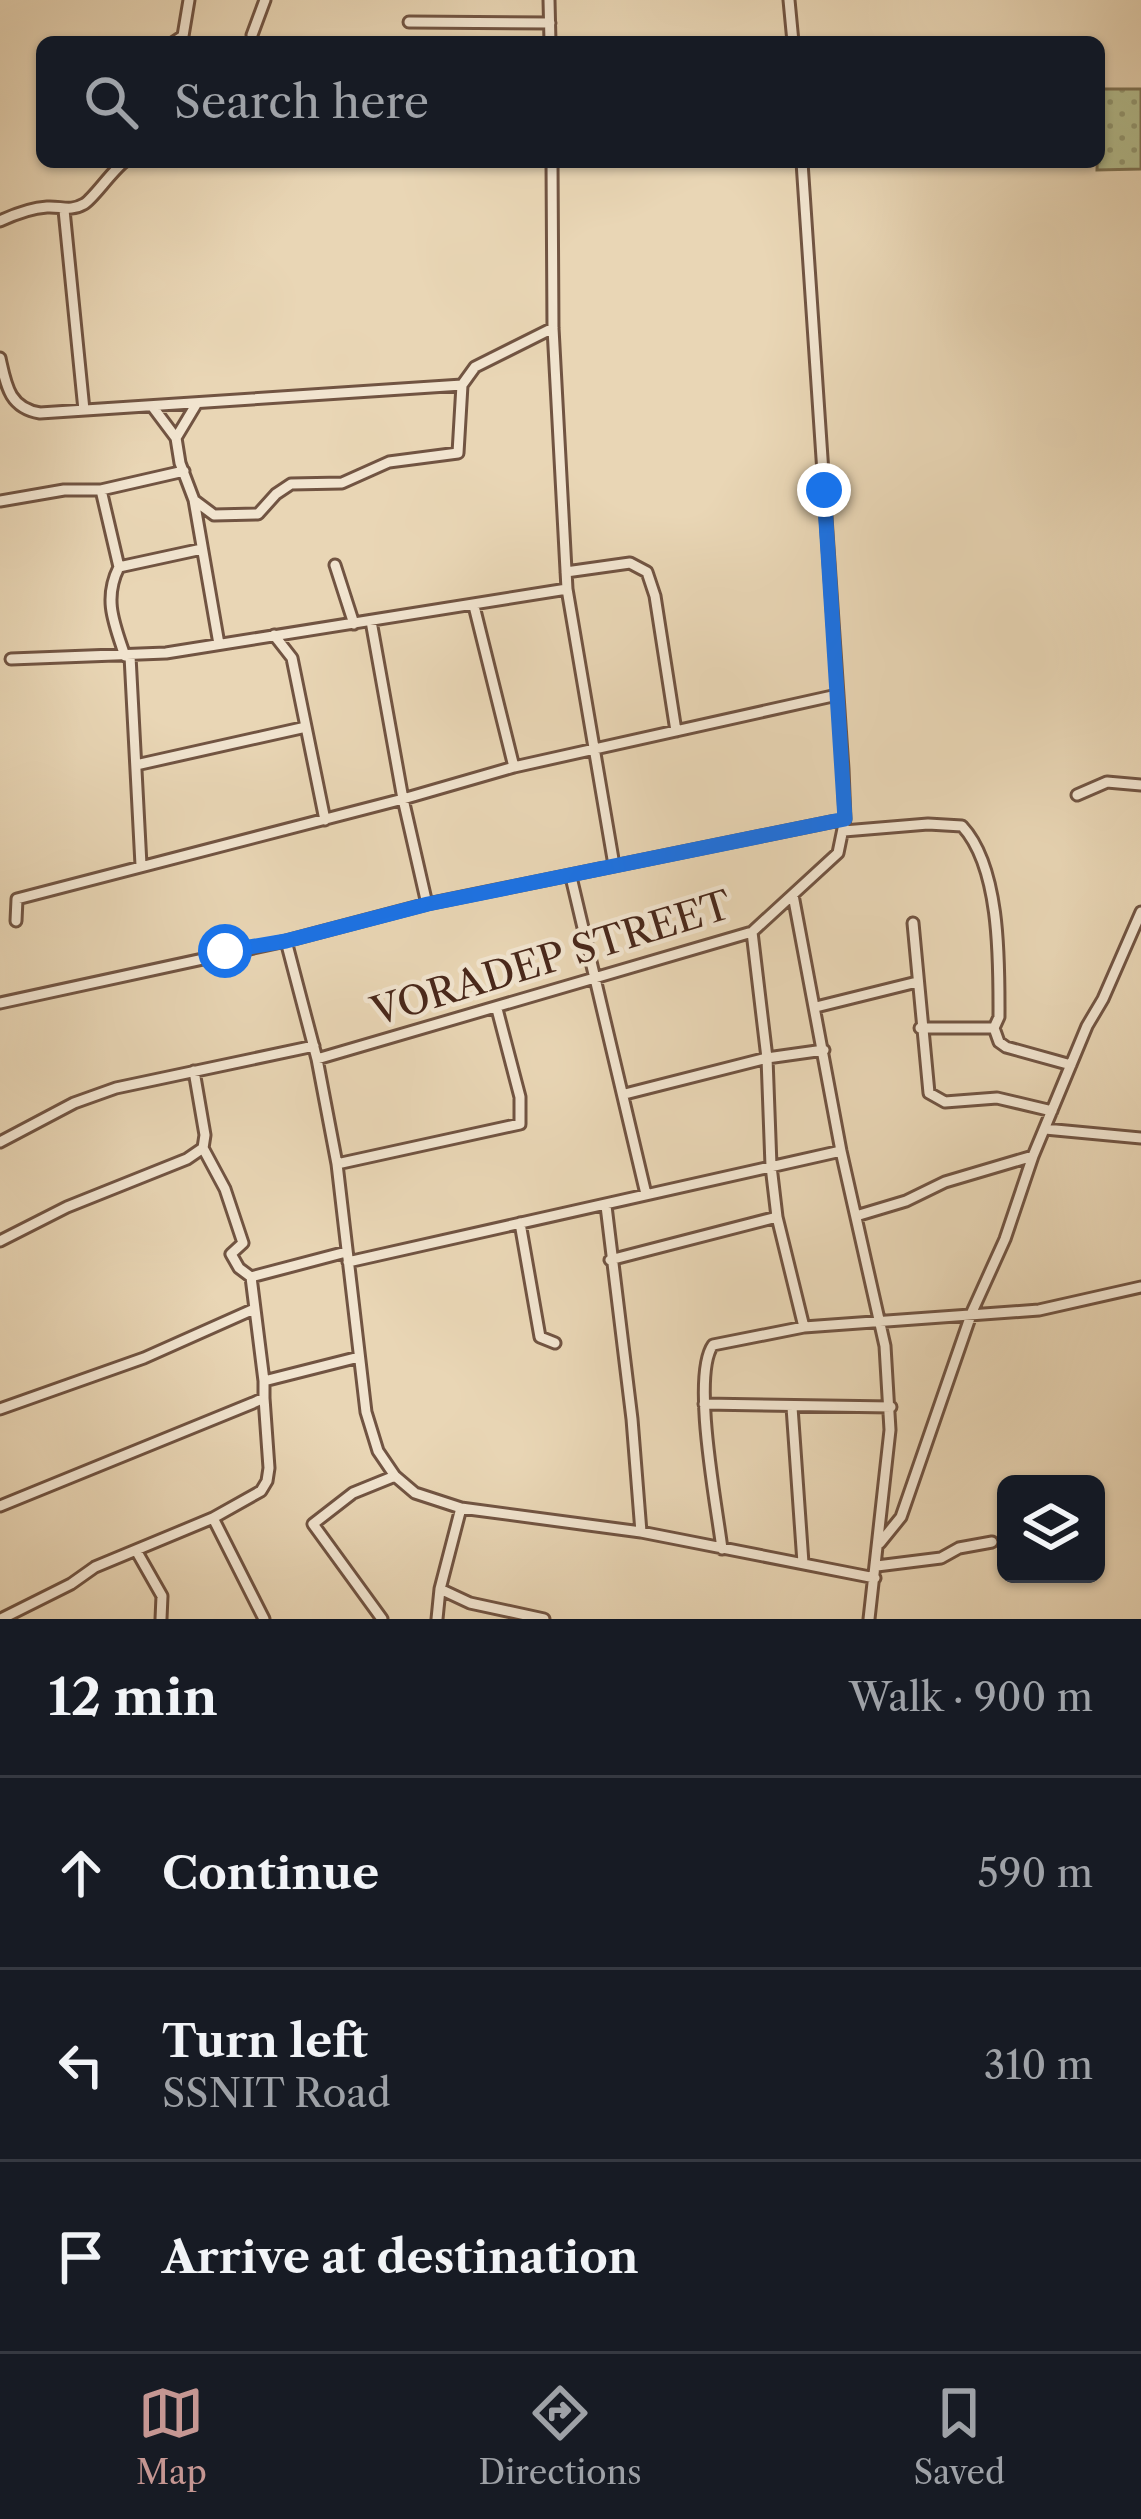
<!DOCTYPE html>
<meta charset="utf-8">
<style>
:root{--surface:#171b24;--page:#20242c;--text:#f1f3f6;--muted:#9ea1a6;--line:#363941;--accent:#c59692}
body{margin:0;font-family:"Libre Caslon Text",serif;background:var(--page);color:var(--text)}
.controls{position:absolute;right:36px;bottom:36px;display:grid;overflow:hidden;border-radius:18px;box-shadow:0 3px 9px #0004}
.controls button{width:108px;height:108px;display:grid;place-items:center;padding:0;border:0;border-bottom:3px solid var(--line);background:var(--surface);color:var(--text);font:60px sans-serif}
.stop{position:absolute;width:36px;height:36px;margin:-27px;border:9px solid #1a73e8;border-radius:50%;background:#fff}
.stop.end{background:#1a73e8;border-color:#fff;box-shadow:0 3px 12px #0008}
.list{margin:0;padding:0;list-style:none}
h2{display:flex;justify-content:space-between;align-items:center;height:156px;margin:0;padding:0 48px;font-size:51px}
h2 small{font-size:39px;font-weight:400;color:var(--muted)}
.list li{display:grid;grid-template-columns:78px 1fr auto;gap:36px;align-items:center;box-sizing:border-box;height:192px;padding:0 48px;border-top:3px solid var(--line)}
.list b{display:block;font-size:45px;white-space:nowrap}
.list p{margin:0;font-size:39px;white-space:nowrap;color:var(--muted)}
.list em{font-size:39px;font-style:normal;color:var(--muted)}
.icon{flex:none;width:66px;height:66px;fill:none;stroke:currentColor;stroke-width:2;stroke-linecap:round;stroke-linejoin:round}
.map{position:relative;flex:none;width:1141px;height:1619px;overflow:hidden}
.search{position:absolute;background:var(--surface);box-shadow:0 3px 9px #0004;left:36px;right:36px;top:36px;height:132px;display:flex;align-items:center;gap:30px;box-sizing:border-box;padding:0 42px;border-radius:18px;color:var(--muted);font-size:45px}
.sheet{height:732px;background:var(--surface)}
nav{display:flex;justify-content:space-around;align-items:center;box-sizing:border-box;height:168px;border-top:3px solid var(--line);background:var(--surface);font-size:33px;color:var(--muted)}
nav a{display:grid;justify-items:center;gap:6px}
nav .on{color:var(--accent)}
.map>svg:first-child{display:block}
.park{fill:url(#park-dots);stroke:#7e7355;stroke-width:3}
.lines{fill:none;stroke-linecap:round;stroke-linejoin:round}
.minor-casing{stroke:#715442;stroke-width:15}
.minor{stroke:#f1e4cf;stroke-width:9}
.route{stroke:#1a73e8;stroke-width:15}
.labels{text-anchor:middle;stroke-width:9;stroke-linejoin:round;paint-order:stroke}
.street-label{font-size:39px;fill:#49281b;stroke:#f1e4cf}
</style>
<div class="map">
<svg width="1141" height="1619" viewBox="0 0 1141 1619">
<defs>
<pattern id="park-dots" width="8" height="8" patternUnits="userSpaceOnUse" patternTransform="scale(3)"><rect width="8" height="8" fill="#b4be8f"/><path d="M2 2h.1M6 6h.1" fill="none" stroke="#949a74" stroke-width="1.8" stroke-linecap="round"/></pattern>
</defs>
<rect width="100%" height="100%" fill="#e9d6b5"/>
<filter id="stains"><feTurbulence type="fractalNoise" baseFrequency=".00167" numOctaves="4"/><feColorMatrix values="0 0 0 0 .2 0 0 0 0 .09 0 0 0 0 .02 0 0 0 .5 -.17"/></filter>
<radialGradient id="worn" r=".72"><stop offset=".6" stop-color="#630" stop-opacity="0"/><stop offset="1" stop-color="#630" stop-opacity=".3"/></radialGradient>
<!-- park -->
<path class="park" d="M1099 89H1141V169L1097 170Z"/>
<g class="lines">
<!-- minor casing -->
<g class="minor-casing">
<path id="minor" d="M549 0 550 42
M789 0 793 42
M409 22 550 23
M252 35 265 0
M174 42 183 36 189 0
M552 162 553 328 567 589 614 865
M64 210 84 410
M0 221C15 214 30 208 47 207 61 206 70 212 84 204 93 199 111 172 124 162
M0 358C6 385 9 408 40 413L462 385
M197 403 176 438 180 463 194 500 219 644
M152 406 176 438
M101 490 119 567
M194 500 214 515 258 514 276 494 291 484 342 483 389 462 458 453 462 385 475 367 553 328
M0 501 64 490H101L184 471
M335 565 354 624
M566 572 630 563 647 572 655 596 676 731
M474 606 514 767
M274 635 292 658 325 820
M125 656C114 623 103 599 119 567L202 549
M130 656 141 865
M11 659 166 653 567 589
M136 765 306 727
M1077 795 1107 782 1141 785
M844 831 928 824 962 826C1001 868 999 963 999 1017L994 1028
M571 877 646 1194
M793 895 841 1151 885 1346 890 1430 869 1619
M427 904 403 799 514 767 837 695
M16 921 17 899 403 799 371 621
M913 923 929 1093 945 1102 997 1098 1052 1111
M752 932 767 1058 771 1166 777 1217 804 1327
M286 941 317 1059 337 1164 366 1412 378 1451 395 1476 415 1493 461 1508 641 1532 875 1578
M0 1003 286 941 427 904 845 819
M816 1007 917 982
M920 1028H994L999 1042 1006 1047 1071 1065
M317 1059 752 932 838 853 845 819 843 769 802 162
M194 1071 205 1135 203 1148 225 1189 243 1243 231 1254 239 1268 251 1277 264 1381 359 1357
M625 1094 767 1058 824 1050
M1045 1129 1141 1138
M0 1142 74 1103 116 1088 314 1046
M337 1164 520 1124V1097L497 1009
M606 1206 632 1419 641 1532
M856 1216 906 1201 945 1182 1033 1156
M520 1223 540 1337 555 1343
M0 1241 67 1207 187 1159 203 1148
M610 1260 777 1217
M348 1262 841 1151
M251 1277 346 1252
M704 1404 891 1407
M792 1407 803 1563
M0 1409 144 1358 254 1309
M0 1506 253 1403 264 1398V1381
M213 1518 264 1619
M880 1543 901 1517 972 1312 1005 1239 1033 1156 1087 1026 1103 999 1141 912
M722 1549C717 1507 691 1376 713 1345L804 1327 1039 1310 1141 1287
M137 1552 162 1596 161 1619
M877 1566 941 1558 959 1548 992 1542
M440 1589 470 1603 544 1619
M1 1619 71 1584 95 1567 213 1518 261 1491 267 1481 269 1468 264 1398
M382 1619 313 1524 353 1493 395 1476
M437 1619 440 1589 461 1508"/>
</g>
<!-- minor -->
<use href="#minor" class="minor"/>
</g>
<g class="lines">
<!-- route -->
<path class="route" d="M225 951 286 941 428 904 845 819 824 490"/>
</g>
<g class="labels">
<!-- street labels -->
<g class="street-label">
<text transform="translate(551 958) rotate(-17)" y="14">VORADEP STREET</text>
</g>
</g>
<rect width="100%" height="100%" filter="url(#stains)"/>
<rect width="100%" height="100%" fill="url(#worn)"/>
</svg>
<div class="controls">
<button><svg class="icon" aria-label="layers" viewBox="0 0 24 24"><path d="M12 4l9 5-9 5-9-5zM3 14l9 5 9-5"/></svg></button>
</div>
<div class="stop" style="left:225px;top:951px"></div>
<div class="stop end" style="left:824px;top:490px"></div>
<div class="search"><svg class="icon" aria-label="search" viewBox="0 0 24 24"><circle cx="10" cy="10" r="6"/><path d="M15 15l6 6"/></svg>Search here</div>
</div>
<section class="sheet">
<h2>12 min<small>Walk · 900 m</small></h2>
<ul class="list">
<li><svg class="icon" aria-label="ahead" viewBox="0 0 24 24"><path d="M12 20V5M6 11l6-6 6 6"/></svg><div><b>Continue</b></div><em>590 m</em></li>
<li><svg class="icon" aria-label="left" viewBox="0 0 24 24"><path d="M17 20v-9H6M10 6l-5 5 5 5"/></svg><div><b>Turn left</b><p>SSNIT Road</p></div><em>310 m</em></li>
<li><svg class="icon" aria-label="arrive" viewBox="0 0 24 24"><path d="M6 21V4h12l-3 4 3 4H6"/></svg><div><b>Arrive at destination</b></div></li>
</ul>
</section>
<nav>
<a class="on"><svg class="icon" aria-label="map" viewBox="0 0 24 24"><path d="M3 6l6-2 6 2 6-2v14l-6 2-6-2-6 2zM9 4v14M15 6v14"/></svg>Map</a>
<a><svg class="icon" aria-label="directions" viewBox="0 0 24 24"><path d="M12 3l9 9-9 9-9-9zM9 14v-3h6M13 9l2 2-2 2"/></svg>Directions</a>
<a><svg class="icon" aria-label="saved" viewBox="0 0 24 24"><path d="M7 4h10v16l-5-4-5 4z"/></svg>Saved</a>
</nav>
